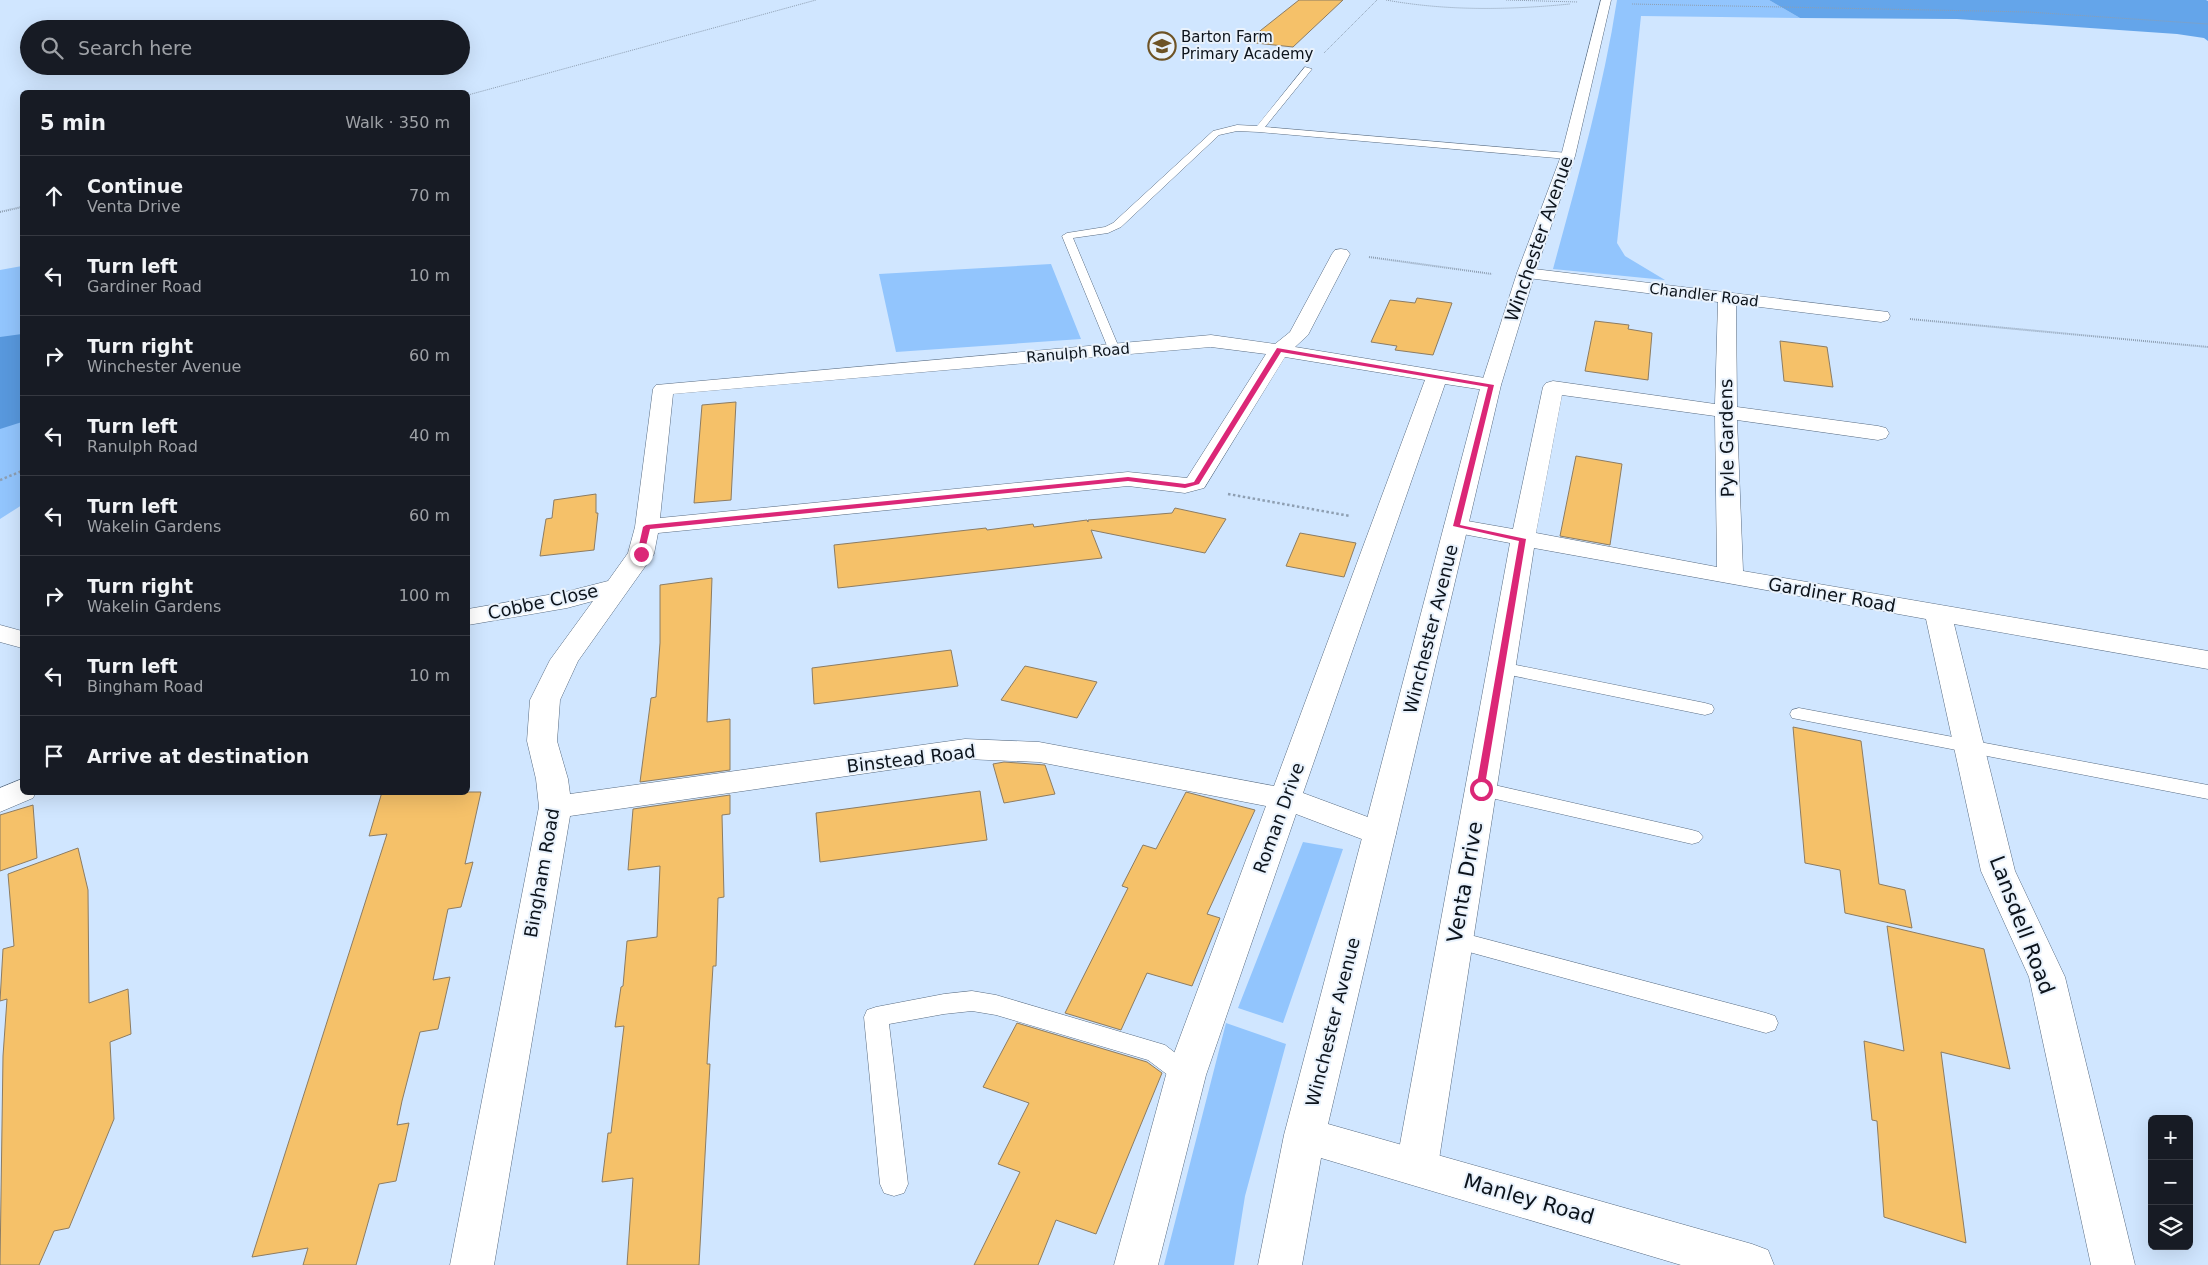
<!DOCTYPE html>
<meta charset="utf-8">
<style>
:root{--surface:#171b24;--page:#242831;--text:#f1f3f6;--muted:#9ea1a6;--line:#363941}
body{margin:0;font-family:"DejaVu Sans",sans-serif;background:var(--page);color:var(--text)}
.controls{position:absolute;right:15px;bottom:15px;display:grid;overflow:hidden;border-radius:8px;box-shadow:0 5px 20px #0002}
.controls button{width:45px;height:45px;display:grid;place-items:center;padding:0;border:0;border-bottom:1px solid var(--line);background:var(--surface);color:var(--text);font:25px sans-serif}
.stop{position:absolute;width:15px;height:15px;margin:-11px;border:4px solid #db2777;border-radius:50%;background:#fff}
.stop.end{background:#db2777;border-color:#fff;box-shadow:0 1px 5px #0008}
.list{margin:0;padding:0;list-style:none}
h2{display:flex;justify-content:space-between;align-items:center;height:65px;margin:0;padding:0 20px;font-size:21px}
h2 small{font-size:16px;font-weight:400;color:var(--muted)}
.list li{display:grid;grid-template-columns:32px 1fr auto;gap:15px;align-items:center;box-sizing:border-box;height:80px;padding:0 20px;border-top:1px solid var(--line)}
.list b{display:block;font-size:19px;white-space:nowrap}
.list p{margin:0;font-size:16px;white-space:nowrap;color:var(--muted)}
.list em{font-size:16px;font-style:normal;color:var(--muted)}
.icon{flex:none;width:28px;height:28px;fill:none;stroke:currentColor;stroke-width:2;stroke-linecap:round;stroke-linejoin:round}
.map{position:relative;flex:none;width:2208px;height:1265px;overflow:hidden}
.search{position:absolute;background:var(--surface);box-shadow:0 5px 20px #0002;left:20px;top:20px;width:450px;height:55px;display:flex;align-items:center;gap:12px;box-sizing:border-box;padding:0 18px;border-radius:28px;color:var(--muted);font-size:19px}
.panel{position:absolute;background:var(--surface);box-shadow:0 5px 20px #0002;left:20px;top:90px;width:450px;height:705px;border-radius:8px}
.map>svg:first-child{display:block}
.green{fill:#92c5fd}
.forest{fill:#64a5ea}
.water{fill:#5898dd}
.building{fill:#f5c169;stroke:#8c7c63}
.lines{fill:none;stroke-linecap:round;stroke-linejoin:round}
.service-casing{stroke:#596c82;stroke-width:1}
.minor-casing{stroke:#596c82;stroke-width:1}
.tertiary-casing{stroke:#596c82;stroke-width:1}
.path-far2{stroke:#8e9fb2;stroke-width:1;stroke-dasharray:1 1;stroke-linecap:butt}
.path-far1{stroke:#8e9fb2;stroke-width:2;stroke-dasharray:1 1;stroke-linecap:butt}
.path{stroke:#8e9fb2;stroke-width:2.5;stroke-dasharray:2.5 2.5;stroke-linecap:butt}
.service{fill:#fff;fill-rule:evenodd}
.minor{fill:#fff;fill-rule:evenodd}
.tertiary{fill:#fff;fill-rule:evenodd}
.route{fill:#db2777}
.labels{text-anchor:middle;stroke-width:4;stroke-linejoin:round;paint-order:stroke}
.far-poi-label{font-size:15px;fill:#0c131b;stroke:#e9f2fc;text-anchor:start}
.far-street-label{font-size:15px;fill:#0c131b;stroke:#e9f2fc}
.street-label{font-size:18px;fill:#0c131b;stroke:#e9f2fc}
.near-street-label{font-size:21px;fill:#0c131b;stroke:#e9f2fc}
</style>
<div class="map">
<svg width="2208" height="1265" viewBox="0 0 2208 1265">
<rect width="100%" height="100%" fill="#d0e6ff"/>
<!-- green -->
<path class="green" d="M1617 0H1769L1800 18 1641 16 1617 243 1625 256 1665 280 1553 269C1577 180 1603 91 1617 0Z
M1051 264 1081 339 896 352 879 274Z
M22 266V505L0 519V270Z
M1303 842 1343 849 1283 1023 1238 1008Z
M1226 1023 1286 1044 1245 1196 1234 1265H1164Z"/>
<!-- forest -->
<path class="forest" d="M1769 0H2206L2208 1V41L2204 38 2177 34 1957 19 1800 18Z"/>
<!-- water -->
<path class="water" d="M22 334V422L0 429V337Z"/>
<!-- building -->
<path class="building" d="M1299 0H1343L1293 47 1246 42Z
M1417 298 1452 303 1433 355 1395 350 1397 346 1371 342 1390 300 1415 303Z
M1595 321 1629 325 1628 329 1652 333 1648 380 1585 371Z
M1780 341 1827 347 1833 387 1784 381Z
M736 402 731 500 694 503 702 405Z
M1576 456 1622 464 1610 545 1560 536Z
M596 494V513H598L594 550 540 556 546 519 552 518 554 500Z
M1175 508 1226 519 1205 553 1091 530 1102 558 838 588 834 545 986 528 987 530 1033 524 1034 527 1087 520 1088 522V520L1172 513Z
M1300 533 1356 543 1344 577 1286 566Z
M712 578 707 722 730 719V770L640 782 651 698 656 697 660 643V585Z
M951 650 958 686 814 704 812 668Z
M1025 666 1097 682 1077 718 1001 700Z
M1793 727 1861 741 1879 884 1905 890 1912 928 1845 913 1840 870 1805 863Z
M1004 762 1045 765 1055 794 1004 803 993 764Z
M980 791 987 840 820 862 816 813Z
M382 792H481L465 864 473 862 461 907 448 909 433 980 450 977 438 1029 420 1032 402 1101 397 1125 409 1123 396 1181 379 1184 356 1265H303L308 1248 252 1257 387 834 369 836Z
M1186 792 1255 810 1207 914 1220 918 1192 986 1147 973 1121 1030 1065 1013 1128 888 1122 886 1143 845 1156 849Z
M730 795V814L722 815 724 897 718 898 716 966H713L707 1064H710L699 1265H627L633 1178 602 1182 608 1133H611L624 1026 615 1027 621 987 623 986 627 941 657 937 660 866 628 870 633 809Z
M33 805 37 858 0 871V815Z
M78 848 88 890 89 1003 128 989 131 1034 110 1042 114 1119 69 1228 54 1231 39 1265H0L3 1056 7 999 0 1001 3 949 14 946 8 874Z
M1887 926 1984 949 2010 1069 1941 1052 1966 1243 1884 1217 1877 1121 1872 1120 1864 1041 1904 1051Z
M1017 1023 1147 1062 1162 1073 1096 1234 1056 1220 1038 1265H974L1020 1172 998 1164 1029 1103 983 1087Z"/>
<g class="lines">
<!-- service casing -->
<g class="service-casing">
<path id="service" d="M1305 67 1312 69 1265 127 1568 153 1573 156 1568 159 1259 132 1237 131 1219 135 1121 227 1108 233 1073 238 1120 350 1114 354 1110 353 1062 236 1067 233 1105 227 1113 223 1213 131 1237 125 1257 126Z
M1501 662 1705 703 1712 705 1714 709 1712 713 1705 715 1495 672 1492 668 1495 664Z
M1799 708 2208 785V799L1792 718 1790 714 1792 710Z
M1481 782 1692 830 1699 832 1703 837 1699 842 1692 844 1474 794 1471 789 1474 784Z
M1455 931 1766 1013 1775 1016 1778 1023 1775 1030 1766 1033 1447 946 1444 940 1447 934Z
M972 991 996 995 1165 1045 1195 1068 1199 1075 1195 1082 1186 1086 1177 1082 1148 1060 996 1015 972 1011 944 1014 889 1024 908 1184 904 1193 894 1196 884 1193 880 1184 864 1017 867 1010 876 1007 944 994Z"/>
</g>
<!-- minor casing -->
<g class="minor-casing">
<path id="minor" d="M1341 249 1347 250 1350 254 1308 335 1295 347 1491 379 1498 381 1501 385 1498 389 1491 391 1445 384 1303 793 1392 826 1396 834 1392 842 1380 846 1296 814 1206 1075 1158 1265H1114L1166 1075 1266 806 1039 762 965 759 570 816 494 1265H450L539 807 536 779 527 741 530 700 550 660 593 601 567 608 468 625V609L565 592 608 581 628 553 635 527 653 389 656 385 1211 335 1275 344 1290 332 1332 254 1335 250ZM1211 347 1266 354 1187 478 1128 472 660 518 673 394ZM1285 357 1425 380 1274 786 1039 742 965 739 570 794 568 779 557 741 560 700 578 661 654 554 658 533 1128 486 1185 493 1204 488Z
M1526 268 1888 312 1890 316 1888 320 1881 322 1736 304 1737 407 1878 426 1886 428 1889 433 1886 438 1878 440 1737 420 1743 571 2208 651V669L1954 624 2015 871 2065 977 2135 1265H2091L2029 977 1981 871 1926 619 1534 548 1438 1166 1432 1179 1417 1185 1402 1179 1396 1166 1510 543 1447 531 1444 526 1447 521 1456 519 1513 529 1543 387 1546 383 1553 381 1715 404 1718 302 1520 277 1517 273 1520 269ZM1562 395 1715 416 1717 567 1536 533Z
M0 625 22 631V648L0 642Z
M22 779V792H36L33 798 0 812V788Z"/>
</g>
<!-- tertiary casing -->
<g class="tertiary-casing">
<path id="tertiary" d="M1601 0H1611L1575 156 1535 273 1501 385 1328 1124 1752 1244 1768 1250 1774 1265H1681L1321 1158 1302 1265H1258L1284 1135 1481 385 1517 273 1561 156Z"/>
</g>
<!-- path-far2 -->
<path class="path-far2" d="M1386 0C1447 11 1508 10 1570 4
M1506 0 1578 2
M1632 4 2029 12 2208 24
M1324 53 1377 0
M468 95 816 0"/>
<!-- path-far1 -->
<path class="path-far1" d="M0 212 22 207
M1369 257 1492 274
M1910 319 2208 347"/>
<!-- path -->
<path class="path" d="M0 480 22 471
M1228 494 1350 516"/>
<!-- service -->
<use href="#service" class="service"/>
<!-- minor -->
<use href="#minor" class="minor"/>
<!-- tertiary -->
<use href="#tertiary" class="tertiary"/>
</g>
<!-- route -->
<path class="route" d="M1277 348 1494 385 1460 525 1526 539 1484 791H1477L1476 789 1519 541 1453 526 1488 387 1281 352 1199 484 1185 488 1128 481 650 529 644 554 641 556 637 554 643 527 646 525 1128 477 1185 484 1194 482Z"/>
<!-- icons -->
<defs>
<g id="school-ring" transform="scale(1.4375)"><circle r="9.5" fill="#e9f2fc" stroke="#6e5325" stroke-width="1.5"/><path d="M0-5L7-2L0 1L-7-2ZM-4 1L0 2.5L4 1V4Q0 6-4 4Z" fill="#6e5325"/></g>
</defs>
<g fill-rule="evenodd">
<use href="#school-ring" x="1162" y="46"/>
</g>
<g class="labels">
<!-- far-poi labels -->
<g class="far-poi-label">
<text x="1181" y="42">Barton Farm<tspan x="1181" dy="17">Primary Academy</tspan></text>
</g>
<!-- far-street labels -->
<g class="far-street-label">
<text transform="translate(1704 295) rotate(7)" y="5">Chandler Road</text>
<text transform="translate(1078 353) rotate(-5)" y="5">Ranulph Road</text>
</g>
<!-- street labels -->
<g class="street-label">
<text transform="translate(1539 239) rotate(-71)" y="6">Winchester Avenue</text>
<text transform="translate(1727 438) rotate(-91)" y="6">Pyle Gardens</text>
<text transform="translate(1832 595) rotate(10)" y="6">Gardiner Road</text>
<text transform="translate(543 602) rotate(-12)" y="6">Cobbe Close</text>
<text transform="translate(1431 629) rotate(-76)" y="6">Winchester Avenue</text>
<text transform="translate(911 759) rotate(-7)" y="6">Binstead Road</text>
<text transform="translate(1279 818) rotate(-70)" y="6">Roman Drive</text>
<text transform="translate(542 873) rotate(-80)" y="6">Bingham Road</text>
<text transform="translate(1333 1022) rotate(-76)" y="6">Winchester Avenue</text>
</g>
<!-- near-street labels -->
<g class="near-street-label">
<text transform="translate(1465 882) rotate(-80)" y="7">Venta Drive</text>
<text transform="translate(2022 925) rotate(69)" y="7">Lansdell Road</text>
<text transform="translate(1529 1199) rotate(16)" y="7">Manley Road</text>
</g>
</g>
</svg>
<div class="controls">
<button>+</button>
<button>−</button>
<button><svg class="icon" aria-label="layers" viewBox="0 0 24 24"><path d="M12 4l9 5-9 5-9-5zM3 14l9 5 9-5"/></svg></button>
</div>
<div class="stop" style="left:1481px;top:789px"></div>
<div class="stop end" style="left:641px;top:554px"></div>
<div class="search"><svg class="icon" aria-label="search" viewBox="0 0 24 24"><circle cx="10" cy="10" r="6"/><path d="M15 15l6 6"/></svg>Search here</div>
<section class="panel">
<h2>5 min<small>Walk · 350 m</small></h2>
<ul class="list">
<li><svg class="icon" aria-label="ahead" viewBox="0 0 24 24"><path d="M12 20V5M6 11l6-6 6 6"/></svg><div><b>Continue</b><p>Venta Drive</p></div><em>70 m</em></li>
<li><svg class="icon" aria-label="left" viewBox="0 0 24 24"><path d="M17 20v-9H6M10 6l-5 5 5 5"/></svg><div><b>Turn left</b><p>Gardiner Road</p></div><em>10 m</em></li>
<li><svg class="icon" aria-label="right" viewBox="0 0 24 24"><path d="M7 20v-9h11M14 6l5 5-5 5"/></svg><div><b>Turn right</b><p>Winchester Avenue</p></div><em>60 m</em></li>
<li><svg class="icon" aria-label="left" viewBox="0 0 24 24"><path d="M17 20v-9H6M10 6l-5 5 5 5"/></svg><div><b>Turn left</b><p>Ranulph Road</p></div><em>40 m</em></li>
<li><svg class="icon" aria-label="left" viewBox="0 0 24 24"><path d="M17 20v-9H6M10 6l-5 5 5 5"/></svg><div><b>Turn left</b><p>Wakelin Gardens</p></div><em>60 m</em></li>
<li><svg class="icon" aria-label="right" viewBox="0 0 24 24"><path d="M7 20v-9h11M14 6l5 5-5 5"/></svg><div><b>Turn right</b><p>Wakelin Gardens</p></div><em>100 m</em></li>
<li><svg class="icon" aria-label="left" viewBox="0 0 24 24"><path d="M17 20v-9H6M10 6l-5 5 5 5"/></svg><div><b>Turn left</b><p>Bingham Road</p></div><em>10 m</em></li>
<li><svg class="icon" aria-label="arrive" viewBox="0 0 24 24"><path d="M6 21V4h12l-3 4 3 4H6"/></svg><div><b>Arrive at destination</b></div></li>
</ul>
</section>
</div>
